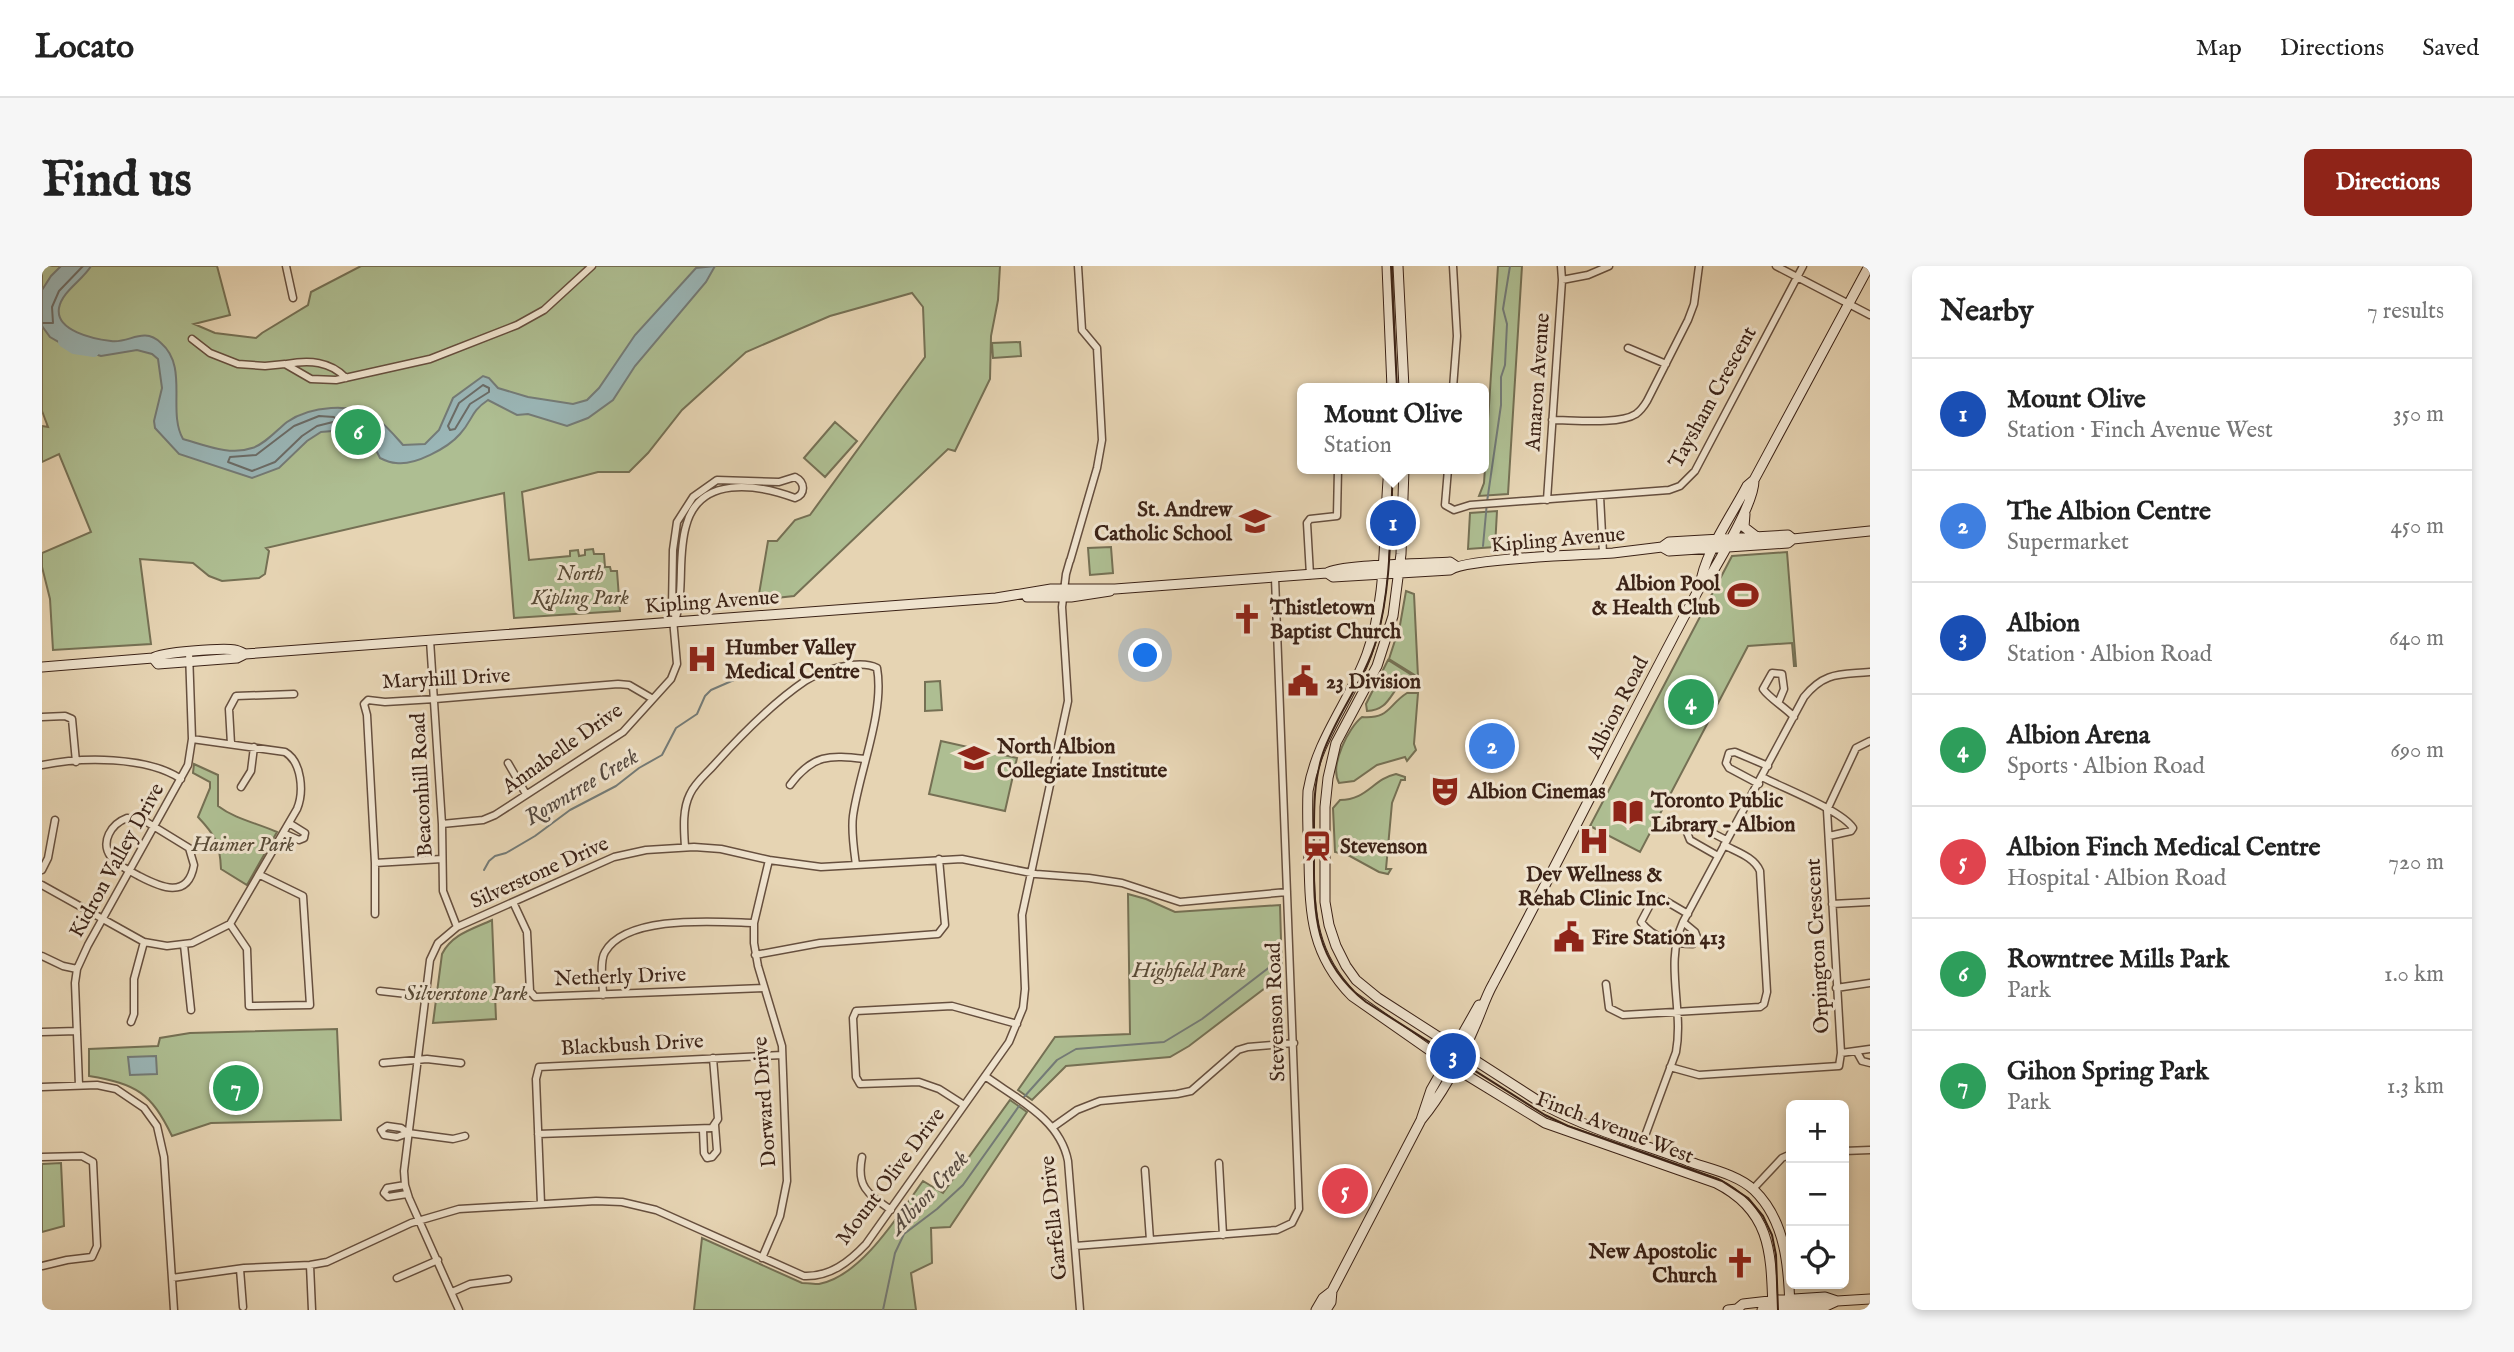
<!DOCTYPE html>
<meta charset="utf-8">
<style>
:root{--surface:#fff;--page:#f6f6f6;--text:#222;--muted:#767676;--line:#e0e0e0;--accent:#8f2418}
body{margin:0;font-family:"IM FELL English",serif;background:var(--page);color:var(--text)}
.controls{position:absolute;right:21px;bottom:21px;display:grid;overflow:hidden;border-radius:10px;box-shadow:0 4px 10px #0003}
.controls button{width:63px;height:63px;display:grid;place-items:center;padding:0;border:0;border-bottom:2px solid var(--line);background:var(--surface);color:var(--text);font:35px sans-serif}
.you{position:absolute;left:1104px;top:390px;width:24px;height:24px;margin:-18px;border:5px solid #fff;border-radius:50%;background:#1a73e8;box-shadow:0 0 0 10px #1a73e833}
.badge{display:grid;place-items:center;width:46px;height:46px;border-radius:50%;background:var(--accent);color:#fff;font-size:23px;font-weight:700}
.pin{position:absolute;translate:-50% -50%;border:4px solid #fff;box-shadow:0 2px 7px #0006}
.popup{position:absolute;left:1255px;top:117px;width:192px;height:91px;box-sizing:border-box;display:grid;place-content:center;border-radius:10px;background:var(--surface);filter:drop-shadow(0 2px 5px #0005);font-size:23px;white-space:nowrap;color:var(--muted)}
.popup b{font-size:26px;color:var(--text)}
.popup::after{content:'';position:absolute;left:50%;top:100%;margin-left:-14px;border:14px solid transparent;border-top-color:var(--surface)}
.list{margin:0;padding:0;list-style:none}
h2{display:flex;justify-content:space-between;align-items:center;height:91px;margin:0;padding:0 28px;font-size:30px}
h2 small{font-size:23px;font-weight:400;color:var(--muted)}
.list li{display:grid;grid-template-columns:46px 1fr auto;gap:21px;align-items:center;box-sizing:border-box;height:112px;padding:0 28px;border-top:2px solid var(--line)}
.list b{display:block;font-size:26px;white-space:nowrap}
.list p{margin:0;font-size:23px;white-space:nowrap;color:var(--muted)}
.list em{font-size:23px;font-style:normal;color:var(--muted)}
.icon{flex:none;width:38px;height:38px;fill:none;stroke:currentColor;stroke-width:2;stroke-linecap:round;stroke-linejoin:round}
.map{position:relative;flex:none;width:1828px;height:1044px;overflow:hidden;border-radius:10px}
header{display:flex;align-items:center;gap:42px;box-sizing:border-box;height:98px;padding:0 35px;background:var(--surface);border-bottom:2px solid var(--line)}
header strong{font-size:33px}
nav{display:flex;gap:38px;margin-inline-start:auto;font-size:24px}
.intro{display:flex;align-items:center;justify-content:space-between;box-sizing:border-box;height:168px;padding:0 42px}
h1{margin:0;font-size:49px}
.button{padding:18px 32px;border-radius:10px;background:var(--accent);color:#fff;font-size:24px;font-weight:700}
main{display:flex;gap:42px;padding:0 42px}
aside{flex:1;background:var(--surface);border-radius:10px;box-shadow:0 4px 10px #0003}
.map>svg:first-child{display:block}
.green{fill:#aebe92;stroke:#757054;stroke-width:2}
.water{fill:#9ab6b7;stroke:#747b77;stroke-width:2}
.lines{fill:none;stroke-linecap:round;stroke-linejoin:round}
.shore{stroke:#6b6c67;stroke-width:2}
.stream{stroke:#747b77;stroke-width:2}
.river{stroke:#9ab6b7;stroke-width:10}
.minor-casing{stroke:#664f3e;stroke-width:9}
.secondary-casing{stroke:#3c2317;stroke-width:11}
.minor{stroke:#efe3ce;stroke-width:6}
.secondary{stroke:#efe3ce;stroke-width:9}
.tram{stroke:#3c2317;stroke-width:2}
.labels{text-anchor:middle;stroke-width:6;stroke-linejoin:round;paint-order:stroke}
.street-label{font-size:21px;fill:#3c2317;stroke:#efe3ce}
.poi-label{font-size:21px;font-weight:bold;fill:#3c2317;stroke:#efe3ce;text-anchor:start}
.park-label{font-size:21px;font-style:italic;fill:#584a36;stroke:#efe3ce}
.water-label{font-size:23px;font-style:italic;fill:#54483f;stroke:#efe3ce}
</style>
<header>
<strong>Locato</strong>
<nav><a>Map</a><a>Directions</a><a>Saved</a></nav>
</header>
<div class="intro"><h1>Find us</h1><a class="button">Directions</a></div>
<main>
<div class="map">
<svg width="1828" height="1044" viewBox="0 0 1828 1044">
<rect width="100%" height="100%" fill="#e6d4b3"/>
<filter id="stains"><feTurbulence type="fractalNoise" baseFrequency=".00286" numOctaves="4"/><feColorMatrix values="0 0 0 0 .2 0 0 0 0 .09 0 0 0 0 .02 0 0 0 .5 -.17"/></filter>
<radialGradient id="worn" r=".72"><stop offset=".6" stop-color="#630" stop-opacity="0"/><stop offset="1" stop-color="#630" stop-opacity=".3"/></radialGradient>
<!-- green -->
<path class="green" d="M0 0H175L188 49 152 58 173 67 214 72 220 67 266 39 269 26 319 0H958L956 34 949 70 948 113 913 185 906 183 752 330 716 334 726 275H735L753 254 768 249 883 91 881 41 870 27 788 50 704 86 640 144 606 187 587 206H556L480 226 487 294 528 290V285L536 284 537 290 543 289V284L551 283 552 288H562L563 301H568L569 305H575L578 345 472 352 462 227 224 282 227 285 223 308 217 312 180 315 167 310 151 297 98 293 109 378 11 384 8 333 0 301V287L49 266 17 188 0 196V160L6 161 0 145Z
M1456 0H1480L1466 228 1437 230 1442 217Z
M978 76 979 90 951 92 950 77Z
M793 156 815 175 783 211 762 192Z
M1455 245 1453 281 1426 283 1428 247Z
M1069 281 1071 307 1048 309 1046 282Z
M1745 286 1754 400H1752L1750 377 1706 380 1598 586 1548 560 1690 290Z
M1364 325 1372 328 1376 411 1347 393 1358 359Z
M1346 394 1376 413V417L1358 418C1347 431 1345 444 1325 445L1324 438Z
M898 415 900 444 883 445V416Z
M1365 427H1376L1372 478 1374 484 1365 495 1363 491 1335 499 1312 515 1297 517C1287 499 1307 461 1320 451 1348 453 1346 439 1365 427Z
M899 475 975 492 963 545 887 528Z
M152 498 176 509V540C193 553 215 557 235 566L205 619 179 603C178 577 173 569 156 551L168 522V516L151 507Z
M1354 508 1363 511V514H1359L1350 537 1344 603H1349L1346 608 1337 606 1306 589 1293 586 1291 542 1298 534C1325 534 1331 513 1354 508Z
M1086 628 1104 633 1133 646 1238 639 1240 709 1147 780 1128 791 1024 800 990 834 976 824 1013 771 1088 768Z
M450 654 454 753 391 757 400 688C410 668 431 663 450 654Z
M295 763 299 854 169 857 130 870C109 827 95 818 47 810V783L116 780 118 772 148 767Z
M968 834 985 846 908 961 889 962 890 997 869 1007 874 1044H652L660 972 760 1017C765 1017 772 1018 777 1018 820 1010 857 948 881 915L901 927Z
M19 897 22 960 0 966V898Z"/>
<!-- water -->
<path class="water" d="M19 0H49C41 14 20 25 17 42 13 65 52 73 69 75 87 78 101 60 119 77 147 101 125 145 141 173 163 179 188 190 210 182 222 179 235 164 245 156 268 140 310 136 334 152 344 159 353 170 361 179L383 178 397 164 411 132 441 110 447 112 456 122 486 131 531 138 545 134 557 122 593 69 654 2 673 0 664 16 593 100 571 134 546 152 525 160 486 148 475 149 446 134C428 146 431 154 418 168 406 182 372 200 354 197 349 197 342 194 338 192L326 168 314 163 279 166 265 175 237 202 210 212 137 188 113 162 112 155 120 122 116 93 110 88 95 84 59 90 22 79 8 71 0 60V24L9 10Z
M114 790 115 808 88 809 86 791Z"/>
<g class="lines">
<!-- shore -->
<path class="shore" d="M0 57H11L10 41 17 25 41 0
M441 119 447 122V126L428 138 413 163 408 164 406 160 417 137Z
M277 150 292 151 295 155 275 160 260 170 233 196 210 205 186 196 188 191 214 189 252 160Z"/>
<!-- stream -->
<path class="stream" d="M1441 280 1445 236 1459 139V111L1463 99 1465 58 1461 43 1468 0
M442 604 447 595 453 590 464 587 493 570 528 544 574 520 597 502 620 489 634 462 655 448 663 430 669 424 708 407
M982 831 1015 794 1034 783 1122 776 1160 753 1237 694
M841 1044 853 987 862 968 895 943 921 919 977 840"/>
<!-- river -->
<path class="river" d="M21 76 32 83 52 86"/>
<!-- minor casing -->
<g class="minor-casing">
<path id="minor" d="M244 0 251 32
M1734 0 1828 49
M1520 14 1546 9 1567 0
M150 73 168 87 196 98 223 100 243 98 269 113 294 114 388 93 475 59 502 44 550 0
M1586 82 1624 98
M245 98C267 94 288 95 304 112
M1411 122 1415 70 1411 0
M1510 154C1531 154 1577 159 1594 148 1598 145 1602 140 1605 135L1646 54 1652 38 1657 0
M1406 203 1403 239 1412 244 1428 239 1627 224 1638 220 1653 205 1761 0
M1558 230 1561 287
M1505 234 1520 14 1519 0
M1028 295 1055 202 1060 174 1055 82 1040 64 1036 0
M1268 309 1265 257 1268 253 1295 250 1296 203
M388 374 400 558 401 625 415 661
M1737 435 1742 423 1740 408 1730 407 1721 423C1727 432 1744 442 1752 451
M0 451 23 450 30 453 34 496
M189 478 187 443 194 430 252 428
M466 497 484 528
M0 499C40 491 104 490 139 513
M1720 511C1741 522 1799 544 1811 562L1809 565 1787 570
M1717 518 1687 502 1684 497 1687 487 1693 486 1726 500
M748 519C771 488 787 489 823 493
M199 521 209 505 212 481
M85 552 103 555 147 582 152 599C146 634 118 621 97 610 88 605 76 600 69 591 58 576 69 558 85 552Z
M400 558 441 554 453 549 581 466 629 413 635 398 630 342 631 284 635 256 651 231 675 214 737 216 753 211C763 216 764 228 753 232 715 218 657 209 644 260 635 291 643 324 633 355
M241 567 257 574 262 572 263 567 247 557
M643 581C642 564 640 544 648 528 653 517 664 508 672 499 699 469 729 438 763 415 780 404 817 393 835 402 843 446 817 506 811 550 809 565 812 584 814 599
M1676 590 1648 574 1644 564 1648 558H1653L1684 574
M333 597 400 593
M0 604 6 592 13 554
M0 619 102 676 125 680 150 677 188 658 255 543C262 526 260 496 243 486L150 473
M471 636 485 666 488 725 493 731 722 722
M1790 638 1828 636
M333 648V597L325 449 322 438 326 434 343 436 393 433 576 418 587 419 611 433
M1641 656 1653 666 1655 671 1651 678C1632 678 1611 672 1599 656L1610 635 1617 631 1646 648
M188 658 205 683 207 740 268 739 261 630 218 609
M142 679 149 744
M713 689 778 677 896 668 903 659 897 593
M0 690 21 700 35 703
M1564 718 1567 742 1581 749 1718 741 1722 738 1725 726 1718 605C1712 591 1695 586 1682 579
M1794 722 1828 717
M338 725 383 730
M561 729C561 717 557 696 563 686 585 648 675 656 712 657
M89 756 92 748V713L102 676
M0 766 35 765
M1815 786 1820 795 1828 797
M1799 787 1828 783
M341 797 385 793 419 797
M1628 801 1657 809 1797 800 1799 787 1785 544 1814 482 1828 475
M943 810C975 833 1018 853 1026 895L1038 1044
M37 819 33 717 35 703 46 679 146 499 150 473 147 386
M0 821 55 819 74 823 102 842 115 860 122 891 132 1044
M922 839 897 823 877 816 818 818 814 811 811 752 814 745 910 740 975 758
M345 860 359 862 366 867 355 871 342 869 339 864Z
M1011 861 1035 844 1058 835 1135 828 1149 825 1196 784 1206 781 1252 777
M661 864 662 887 665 892 670 891 675 885 673 859
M366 867 411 873 423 870
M496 868 670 862 676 853 671 792
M1600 878 1634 786C1642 743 1622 697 1641 656L1762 431C1783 405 1799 409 1828 406
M1802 885 1828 884
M0 891 40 890 51 896 55 980 50 991 25 994 0 1000
M820 891C814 921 826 928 849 944
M1177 897 1181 969
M1103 904 1108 974
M363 919 345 922 342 927 346 931 365 928
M1711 923 1740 892 1749 888
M499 938 494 813 497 801 740 789
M1033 980 1235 964 1250 957 1257 943 1233 312
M720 992 738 950 745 915 740 780 716 700 712 677V657L727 594
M268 999 270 1044
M198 1003 201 1041
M130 1012 202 1002 268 999 285 996 369 957 417 943 554 935 580 936 614 944 762 1010C788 1011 807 996 824 978L967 776 981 742 983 723 980 649 1026 435 1020 341 1024 308 1028 294
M355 1012 396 994
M410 1026 428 1018 466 1013
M417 1044 367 932 363 919 362 905 388 694 396 677 415 661 572 591 604 584 652 581 679 583 727 594 779 601 920 593 994 608 1047 612 1080 617 1138 636 1245 626"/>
</g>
<!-- secondary casing -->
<g class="secondary-casing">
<path id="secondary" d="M1345 0 1350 122
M1356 0 1362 122
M1347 203C1341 263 1346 330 1325 388 1307 437 1275 472 1266 525 1265 548 1266 572 1267 595 1268 650 1270 689 1310 730L1413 802 1503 857 1674 917C1730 945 1729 988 1731 1044
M1362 203 1359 288 1351 350 1335 400 1294 477 1286 512 1283 541V636L1287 659 1294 680 1304 700 1314 714 1336 732 1504 840C1551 865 1604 879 1654 898 1673 904 1697 910 1712 924 1744 955 1747 1002 1748 1044
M1703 248 1702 261 1715 271
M1620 281 1627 285 1746 277 1751 273 1828 265
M1285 307 1291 311 1408 304C1425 292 1543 289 1571 287 1588 285 1604 283 1620 281L1627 276 1746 269 1751 273
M1658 321C1661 289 1690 249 1705 220L1712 214 1827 0
M985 331H1029L1068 325
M111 392 116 398 195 392 203 388 954 332 1009 323H1073L1285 307C1298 298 1386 298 1408 296L1414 300
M0 401 111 392C119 386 181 382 193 384 195 384 201 387 203 388
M1379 854C1402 826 1418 795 1432 762 1439 747 1443 732 1451 718 1522 586 1587 452 1658 321L1665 316C1677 294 1713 236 1712 214
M1274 1044 1281 1032 1290 1025
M1284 1044 1289 1036 1290 1025 1379 854 1389 824 1437 739
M1686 1044 1695 1043 1701 1038 1736 1034 1783 1031 1795 1035
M1720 1044 1784 1040 1795 1035 1828 1033"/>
</g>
<!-- minor -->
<use href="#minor" class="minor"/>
<!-- secondary -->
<use href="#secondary" class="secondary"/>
<!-- tram -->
<path class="tram" d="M1349 0 1355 122
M1351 203C1348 259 1350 318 1335 372 1323 414 1295 447 1281 487 1271 517 1272 546 1272 577 1272 641 1268 692 1324 736L1503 849 1526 860 1680 915 1706 932 1721 950 1730 969 1734 989 1736 1044"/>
</g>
<!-- icons -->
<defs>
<g id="school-bare" transform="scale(2.415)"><path d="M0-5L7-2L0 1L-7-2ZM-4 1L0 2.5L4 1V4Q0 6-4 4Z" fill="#8f2418" stroke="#efe3ce" stroke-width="2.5" paint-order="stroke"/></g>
<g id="stadium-bare" transform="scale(2.415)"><path d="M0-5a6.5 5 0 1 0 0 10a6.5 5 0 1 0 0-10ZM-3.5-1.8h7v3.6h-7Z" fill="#8f2418" stroke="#efe3ce" stroke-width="2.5" paint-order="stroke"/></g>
<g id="church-bare" transform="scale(2.415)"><path d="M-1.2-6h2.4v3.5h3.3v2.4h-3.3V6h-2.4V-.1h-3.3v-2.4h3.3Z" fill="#8f2418" stroke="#efe3ce" stroke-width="2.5" paint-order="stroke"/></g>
<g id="hospital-bare" transform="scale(2.415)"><path d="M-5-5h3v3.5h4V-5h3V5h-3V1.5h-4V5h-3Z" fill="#8f2418" stroke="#efe3ce" stroke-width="2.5" paint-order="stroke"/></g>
<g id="civic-bare" transform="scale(2.415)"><path d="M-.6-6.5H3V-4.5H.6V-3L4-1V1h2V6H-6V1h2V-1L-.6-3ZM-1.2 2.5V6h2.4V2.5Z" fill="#8f2418" stroke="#efe3ce" stroke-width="2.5" paint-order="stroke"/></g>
<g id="theatre-bare" transform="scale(2.415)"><path d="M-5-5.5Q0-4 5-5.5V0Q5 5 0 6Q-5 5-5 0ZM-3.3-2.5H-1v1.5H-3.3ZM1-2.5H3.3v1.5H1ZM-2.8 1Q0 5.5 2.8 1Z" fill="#8f2418" stroke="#efe3ce" stroke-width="2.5" paint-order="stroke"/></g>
<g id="library-bare" transform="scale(2.415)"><path d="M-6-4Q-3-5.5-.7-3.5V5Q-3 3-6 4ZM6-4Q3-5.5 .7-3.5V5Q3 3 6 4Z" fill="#8f2418" stroke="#efe3ce" stroke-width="2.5" paint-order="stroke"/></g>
<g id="station-bare" transform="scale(2.415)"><path d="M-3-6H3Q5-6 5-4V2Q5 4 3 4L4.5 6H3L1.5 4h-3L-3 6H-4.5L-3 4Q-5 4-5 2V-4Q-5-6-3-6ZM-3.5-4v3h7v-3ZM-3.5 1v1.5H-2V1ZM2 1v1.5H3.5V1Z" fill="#8f2418" stroke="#efe3ce" stroke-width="2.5" paint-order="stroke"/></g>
</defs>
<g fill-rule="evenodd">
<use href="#school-bare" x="1213" y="255"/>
<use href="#stadium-bare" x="1701" y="329"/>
<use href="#church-bare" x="1205" y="353"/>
<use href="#hospital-bare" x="660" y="393"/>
<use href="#civic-bare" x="1261" y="415"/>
<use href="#school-bare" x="932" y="492"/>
<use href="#theatre-bare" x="1403" y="525"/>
<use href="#library-bare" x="1586" y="546"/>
<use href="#hospital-bare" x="1552" y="575"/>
<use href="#station-bare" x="1275" y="580"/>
<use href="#civic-bare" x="1527" y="671"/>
<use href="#church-bare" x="1698" y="997"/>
</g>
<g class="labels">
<!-- street labels -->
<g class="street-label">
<text transform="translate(1495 116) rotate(-86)" y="7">Amaron Avenue</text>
<text transform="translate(1670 131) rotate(-61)" y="7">Taysham Crescent</text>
<text transform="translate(1516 273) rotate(-5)" y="7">Kipling Avenue</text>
<text transform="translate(670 335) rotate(-4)" y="7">Kipling Avenue</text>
<text transform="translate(404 412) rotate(-3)" y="7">Maryhill Drive</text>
<text transform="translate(1575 441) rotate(-63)" y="7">Albion Road</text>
<text transform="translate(520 482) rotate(-35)" y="7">Annabelle Drive</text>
<text transform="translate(379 519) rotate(-93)" y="7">Beaconhill Road</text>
<text transform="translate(74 594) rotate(-61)" y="7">Kidron Valley Drive</text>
<text transform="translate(497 606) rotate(-24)" y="7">Silverstone Drive</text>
<text transform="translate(1775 680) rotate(-93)" y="7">Orpington Crescent</text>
<text transform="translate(578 710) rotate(-2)" y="7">Netherly Drive</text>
<text transform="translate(1233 746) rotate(-92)" y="7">Stevenson Road</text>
<text transform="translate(590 778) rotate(-3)" y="7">Blackbush Drive</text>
<text transform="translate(722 836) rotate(-94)" y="7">Dorward Drive</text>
<text transform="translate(1573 861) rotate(21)" y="7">Finch Avenue West</text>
<text transform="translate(848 910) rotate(-53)" y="7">Mount Olive Drive</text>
<text transform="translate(1011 952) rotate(-96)" y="7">Garfella Drive</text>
</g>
<!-- poi labels -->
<g class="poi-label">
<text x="1190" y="250" text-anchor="end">St. Andrew<tspan x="1190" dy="24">Catholic School</tspan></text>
<text x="1678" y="324" text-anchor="end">Albion Pool<tspan x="1678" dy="24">&amp; Health Club</tspan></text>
<text x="1228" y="348">Thistletown<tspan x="1228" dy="24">Baptist Church</tspan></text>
<text x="683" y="388">Humber Valley<tspan x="683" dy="24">Medical Centre</tspan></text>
<text x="1284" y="422">23 Division</text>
<text x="955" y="487">North Albion<tspan x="955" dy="24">Collegiate Institute</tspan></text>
<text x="1426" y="532">Albion Cinemas</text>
<text x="1609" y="541">Toronto Public<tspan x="1609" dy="24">Library - Albion</tspan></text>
<text x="1298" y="587">Stevenson</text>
<text x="1552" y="615" text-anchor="middle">Dev Wellness &amp;<tspan x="1552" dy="24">Rehab Clinic Inc.</tspan></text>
<text x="1550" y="678">Fire Station 413</text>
<text x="1675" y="992" text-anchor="end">New Apostolic<tspan x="1675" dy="24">Church</tspan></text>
</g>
<!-- park labels -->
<g class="park-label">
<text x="538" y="314">North<tspan x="538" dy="24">Kipling Park</tspan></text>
<text x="201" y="585">Haimer Park</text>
<text x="1147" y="711">Highfield Park</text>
<text x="424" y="734">Silverstone Park</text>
</g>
<!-- water labels -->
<g class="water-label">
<text transform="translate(539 520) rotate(-31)" y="8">Rowntree Creek</text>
<text transform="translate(886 926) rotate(-47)" y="8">Albion Creek</text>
</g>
</g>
<rect width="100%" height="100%" filter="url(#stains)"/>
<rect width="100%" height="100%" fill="url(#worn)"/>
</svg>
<div class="controls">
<button>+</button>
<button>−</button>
<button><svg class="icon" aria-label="locate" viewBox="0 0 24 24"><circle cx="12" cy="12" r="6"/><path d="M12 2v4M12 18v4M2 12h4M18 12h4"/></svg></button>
</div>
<div class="you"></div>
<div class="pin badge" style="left:1351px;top:257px;background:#1a4fb4">1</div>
<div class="popup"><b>Mount Olive</b>Station</div>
<div class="pin badge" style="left:1450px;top:480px;background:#3f7fe0">2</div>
<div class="pin badge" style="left:1411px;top:790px;background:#1a4fb4">3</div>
<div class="pin badge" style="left:1649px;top:436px;background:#2e9e5b">4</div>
<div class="pin badge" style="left:1303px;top:925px;background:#e0444e">5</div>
<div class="pin badge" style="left:316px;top:166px;background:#2e9e5b">6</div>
<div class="pin badge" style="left:194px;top:822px;background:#2e9e5b">7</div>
</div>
<aside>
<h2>Nearby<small>7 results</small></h2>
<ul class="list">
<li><span class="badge" style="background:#1a4fb4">1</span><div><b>Mount Olive</b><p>Station · Finch Avenue West</p></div><em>350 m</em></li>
<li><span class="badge" style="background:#3f7fe0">2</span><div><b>The Albion Centre</b><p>Supermarket</p></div><em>450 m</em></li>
<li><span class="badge" style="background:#1a4fb4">3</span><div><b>Albion</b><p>Station · Albion Road</p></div><em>640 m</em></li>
<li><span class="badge" style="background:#2e9e5b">4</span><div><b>Albion Arena</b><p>Sports · Albion Road</p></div><em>690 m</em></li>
<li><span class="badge" style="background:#e0444e">5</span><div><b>Albion Finch Medical Centre</b><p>Hospital · Albion Road</p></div><em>720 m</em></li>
<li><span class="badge" style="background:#2e9e5b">6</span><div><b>Rowntree Mills Park</b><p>Park</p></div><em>1.0 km</em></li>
<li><span class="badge" style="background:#2e9e5b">7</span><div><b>Gihon Spring Park</b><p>Park</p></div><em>1.3 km</em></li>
</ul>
</aside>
</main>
